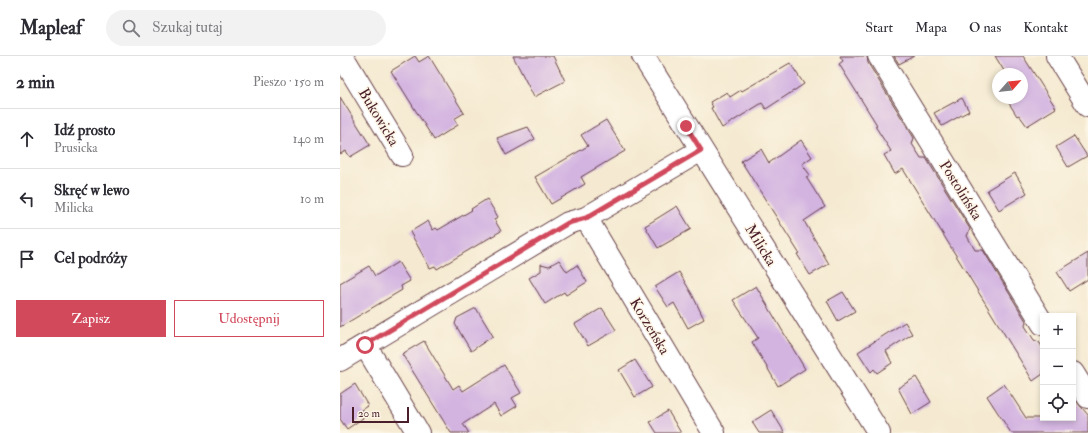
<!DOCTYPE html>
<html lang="pl">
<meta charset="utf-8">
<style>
:root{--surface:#fff;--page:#f2f2f3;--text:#2b2b33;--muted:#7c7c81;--line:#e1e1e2;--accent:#d1495b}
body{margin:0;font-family:"IM FELL Double Pica",serif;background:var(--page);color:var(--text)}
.controls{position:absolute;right:12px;bottom:12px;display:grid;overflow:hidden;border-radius:0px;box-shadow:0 2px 6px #0003}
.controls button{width:36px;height:36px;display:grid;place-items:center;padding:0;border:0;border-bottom:1px solid var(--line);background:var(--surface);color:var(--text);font:20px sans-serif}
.compass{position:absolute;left:652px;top:12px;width:36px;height:36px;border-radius:50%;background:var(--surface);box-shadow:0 2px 6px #0003;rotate:63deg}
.scale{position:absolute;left:12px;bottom:10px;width:57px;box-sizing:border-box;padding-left:4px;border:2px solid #4a1f2b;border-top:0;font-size:11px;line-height:14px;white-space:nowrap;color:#4a1f2b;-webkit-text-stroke:3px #fcf5e5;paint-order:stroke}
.stop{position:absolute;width:12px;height:12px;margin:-9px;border:3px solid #d1495b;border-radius:50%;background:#fff}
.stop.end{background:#d1495b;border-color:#fff;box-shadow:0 1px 4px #0008}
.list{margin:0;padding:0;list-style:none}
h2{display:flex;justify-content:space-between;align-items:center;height:52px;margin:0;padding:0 16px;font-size:17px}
h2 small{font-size:13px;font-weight:400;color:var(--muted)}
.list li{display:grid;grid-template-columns:26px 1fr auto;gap:12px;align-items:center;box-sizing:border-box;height:60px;padding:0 16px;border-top:1px solid var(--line)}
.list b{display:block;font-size:15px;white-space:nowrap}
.list p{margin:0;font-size:13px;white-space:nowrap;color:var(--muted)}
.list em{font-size:13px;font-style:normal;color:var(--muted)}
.actions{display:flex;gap:8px;padding:12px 16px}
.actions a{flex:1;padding:9px 0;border:1px solid var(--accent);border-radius:0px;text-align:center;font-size:14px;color:var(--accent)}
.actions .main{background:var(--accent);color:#fff}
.icon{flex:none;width:22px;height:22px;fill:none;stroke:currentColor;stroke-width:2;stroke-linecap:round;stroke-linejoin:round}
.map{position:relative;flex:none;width:748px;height:377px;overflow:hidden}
header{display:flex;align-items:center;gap:24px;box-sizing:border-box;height:56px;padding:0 20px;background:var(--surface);border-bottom:1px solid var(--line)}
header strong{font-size:19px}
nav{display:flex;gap:22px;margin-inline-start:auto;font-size:14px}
.search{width:280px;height:36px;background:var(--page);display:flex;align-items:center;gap:10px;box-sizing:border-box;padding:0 14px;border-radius:22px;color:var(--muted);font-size:15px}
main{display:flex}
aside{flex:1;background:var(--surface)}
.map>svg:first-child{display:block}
.building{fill:#d3b4e1}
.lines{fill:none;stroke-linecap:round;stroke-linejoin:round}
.street-casing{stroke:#643d44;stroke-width:24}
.street{stroke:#fff;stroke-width:22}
.route{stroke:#d1495b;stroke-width:5}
.labels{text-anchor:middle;stroke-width:3;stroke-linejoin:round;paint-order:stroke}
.street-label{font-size:15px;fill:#4a1f2b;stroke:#fcf5e5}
</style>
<header>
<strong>Mapleaf</strong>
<div class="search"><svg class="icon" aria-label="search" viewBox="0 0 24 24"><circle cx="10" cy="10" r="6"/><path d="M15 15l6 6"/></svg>Szukaj tutaj</div>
<nav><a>Start</a><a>Mapa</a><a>O nas</a><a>Kontakt</a></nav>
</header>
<main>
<aside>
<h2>2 min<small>Pieszo · 150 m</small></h2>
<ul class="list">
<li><svg class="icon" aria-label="ahead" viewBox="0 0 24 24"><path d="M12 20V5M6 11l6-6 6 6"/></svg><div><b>Idź prosto</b><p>Prusicka</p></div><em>140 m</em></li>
<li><svg class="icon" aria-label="left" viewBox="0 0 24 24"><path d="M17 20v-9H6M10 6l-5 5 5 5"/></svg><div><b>Skręć w lewo</b><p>Milicka</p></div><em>10 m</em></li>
<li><svg class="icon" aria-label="arrive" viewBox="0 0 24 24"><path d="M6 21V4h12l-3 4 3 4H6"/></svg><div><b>Cel podróży</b></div></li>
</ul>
<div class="actions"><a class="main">Zapisz</a><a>Udostępnij</a></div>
</aside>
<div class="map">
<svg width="748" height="377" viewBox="0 0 748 377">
<rect width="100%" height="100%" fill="#fcf5e5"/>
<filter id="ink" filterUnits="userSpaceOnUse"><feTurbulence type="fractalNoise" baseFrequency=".025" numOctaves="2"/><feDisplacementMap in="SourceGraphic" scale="8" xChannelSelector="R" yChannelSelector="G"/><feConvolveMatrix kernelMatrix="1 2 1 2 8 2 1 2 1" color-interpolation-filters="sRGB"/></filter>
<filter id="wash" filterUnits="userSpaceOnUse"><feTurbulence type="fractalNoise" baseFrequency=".012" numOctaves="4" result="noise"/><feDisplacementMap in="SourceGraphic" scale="16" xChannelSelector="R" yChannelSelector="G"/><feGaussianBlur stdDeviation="0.9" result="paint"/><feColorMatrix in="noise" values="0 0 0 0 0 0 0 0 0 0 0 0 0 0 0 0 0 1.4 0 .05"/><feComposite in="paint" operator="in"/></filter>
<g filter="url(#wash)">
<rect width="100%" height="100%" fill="#f5ead1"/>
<g id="blocks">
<!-- building -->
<path class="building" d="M75 0 79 6 89 0 124 57 114 63 118 69 94 84 51 15Z
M173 0H213L225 25 194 41Z
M500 0H527L528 7 574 82 572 88 581 102H586L630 173 627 180 635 194H643L686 265 685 270 694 284 699 286 703 292V318L693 325 563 113 555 118 544 99 551 95 535 70 537 69 499 8 503 5Z
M554 0H574L559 8Z
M655 0H683L716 52 687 70 679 59 677 60 667 44 682 42V18H666Z
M450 7 464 28 426 53 422 47 382 72 371 52 373 51 370 46 387 36 390 41 401 34 402 35Z
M0 41 30 89 10 101 6 95 0 98Z
M622 42 629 55 602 70 594 57Z
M266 64 285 95 241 121 245 128 211 148 195 121 248 90 241 79Z
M188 71 195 83 166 99 157 82Z
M734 80 747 100 728 111 716 91Z
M461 84 472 101 462 108 470 119 466 121 485 151 464 165 489 208 470 219 457 198 459 197 401 105 421 93 429 107Z
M675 117 687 137 659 154 647 134Z
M147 143 158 161 154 163 161 175 97 213 95 210 90 212 70 176 88 165 93 174 96 172 98 174 132 154 131 153Z
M337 150 351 173 318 192 305 170Z
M748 197V223L729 235 717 216Z
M219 204 227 216 237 209 247 226 226 239 224 236 205 248 189 222 201 215V208L209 210Z
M58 206 70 225 61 230 62 234 0 271V227L29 210 35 220Z
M339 216 353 240 364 263 348 272 334 247 328 251 315 231Z
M416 230 465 313 438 330 412 286 418 282 393 244Z
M503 236 515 255 498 265 487 245Z
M136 252 153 280 131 295 115 268 117 262Z
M262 252 276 274 248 290 235 268Z
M565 266 572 278 546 295 552 307 537 317 534 313 531 316 518 296Z
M84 285 113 333 119 329 123 335 164 309 181 337 172 342 177 350 161 360 154 348 123 368 129 377H111L62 298Z
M295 304 312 331 295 341 279 314Z
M576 321 591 346 572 358 558 332Z
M15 328 28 350 22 354 26 360 7 373 0 363V338Z
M664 328 686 362H733V341L748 359V377H671L647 340Z
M431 354 445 377H419L412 366Z
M328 355 341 377H317L310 366Z"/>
</g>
</g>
<g filter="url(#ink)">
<use href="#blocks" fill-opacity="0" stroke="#643d44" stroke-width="1"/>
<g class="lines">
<!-- street casing -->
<g class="street-casing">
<path id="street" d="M303 0 539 377
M539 0 703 268
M717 0 748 50
M4 3 62 99
M246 162 374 377
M25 289 78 377
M0 304 228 167 246 162 361 94
M733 317 748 341"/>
</g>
<!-- street -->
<use href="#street" class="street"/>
</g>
</g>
<g class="lines" filter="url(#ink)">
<!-- route -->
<path class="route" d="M25 289 228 167 246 162 361 94 346 70"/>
</g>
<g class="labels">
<!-- street labels -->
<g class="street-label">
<text transform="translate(39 61) rotate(59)" y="5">Bukowicka</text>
<text transform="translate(621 134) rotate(58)" y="5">Postolińska</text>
<text transform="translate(421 189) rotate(58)" y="5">Milicka</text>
<text transform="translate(310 270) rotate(59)" y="5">Korzeńska</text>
</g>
</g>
</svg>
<div class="controls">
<button>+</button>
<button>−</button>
<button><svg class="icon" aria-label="locate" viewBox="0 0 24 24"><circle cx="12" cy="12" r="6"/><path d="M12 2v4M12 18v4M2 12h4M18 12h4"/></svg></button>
</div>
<svg class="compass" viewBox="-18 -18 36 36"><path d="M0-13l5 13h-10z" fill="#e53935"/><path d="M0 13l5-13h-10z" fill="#7c7c81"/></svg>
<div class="scale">20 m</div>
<div class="stop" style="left:25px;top:289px"></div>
<div class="stop end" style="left:346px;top:70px"></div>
</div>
</main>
